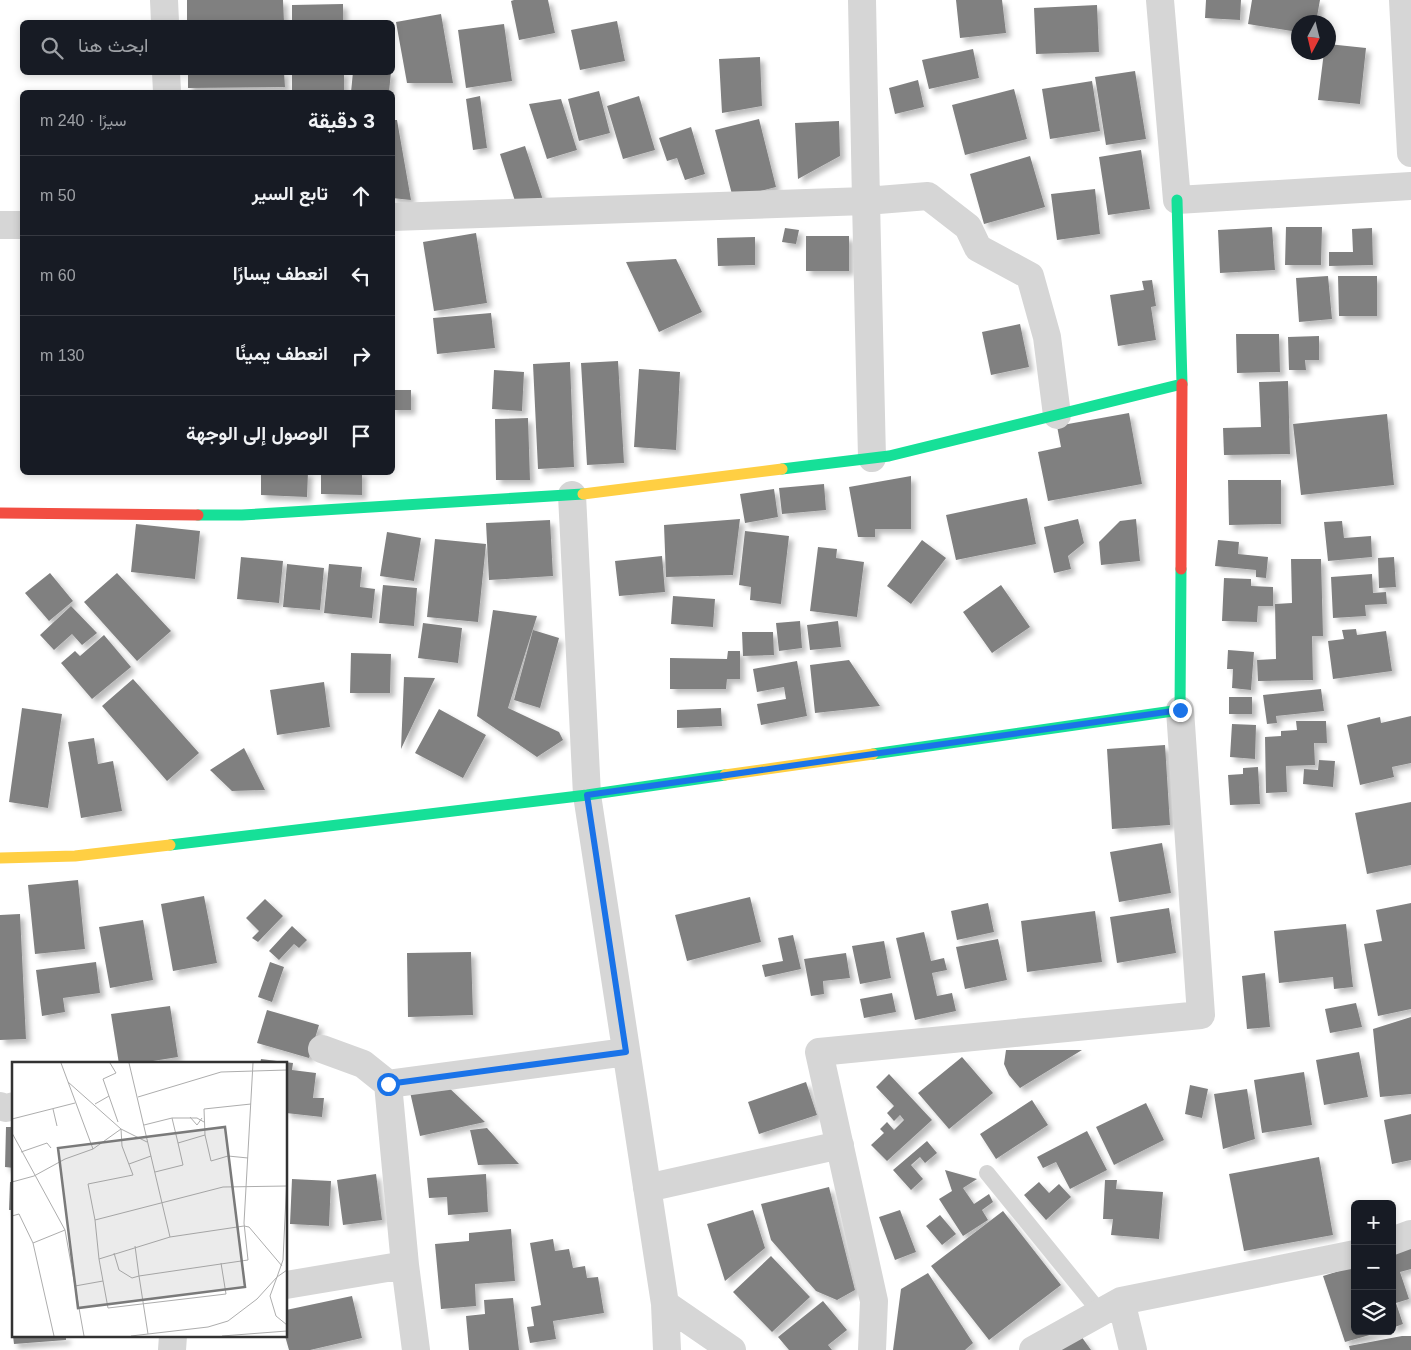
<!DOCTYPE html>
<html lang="ar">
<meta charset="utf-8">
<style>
:root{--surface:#171b24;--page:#20242c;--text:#f1f3f6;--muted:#9ea1a6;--line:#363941}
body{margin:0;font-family:Helvetica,Vazirmatn,sans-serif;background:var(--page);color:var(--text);direction:rtl}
.controls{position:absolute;right:15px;bottom:15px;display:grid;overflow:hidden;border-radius:8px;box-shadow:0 2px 8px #0003}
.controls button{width:45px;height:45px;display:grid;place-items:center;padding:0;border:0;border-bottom:1px solid var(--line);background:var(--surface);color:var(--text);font:25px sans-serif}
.compass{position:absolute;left:1291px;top:15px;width:45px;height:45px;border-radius:50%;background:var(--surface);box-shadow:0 2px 8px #0003;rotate:187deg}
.stop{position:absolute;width:15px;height:15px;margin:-11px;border:4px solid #1a73e8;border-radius:50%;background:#fff}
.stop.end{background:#1a73e8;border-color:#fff;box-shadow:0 1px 5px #0008}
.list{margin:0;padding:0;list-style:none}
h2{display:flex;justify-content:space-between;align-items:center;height:65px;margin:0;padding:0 20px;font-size:21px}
h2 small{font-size:16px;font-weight:400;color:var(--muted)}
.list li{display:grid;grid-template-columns:32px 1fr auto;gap:15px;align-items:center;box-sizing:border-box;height:80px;padding:0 20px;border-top:1px solid var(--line)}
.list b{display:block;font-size:19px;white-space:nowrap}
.list em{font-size:16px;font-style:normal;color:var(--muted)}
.icon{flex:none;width:28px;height:28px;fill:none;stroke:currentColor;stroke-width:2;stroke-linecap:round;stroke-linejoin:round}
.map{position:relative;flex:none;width:1411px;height:1350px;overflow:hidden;direction:ltr}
.search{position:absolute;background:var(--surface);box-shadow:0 2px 8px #0003;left:20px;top:20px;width:375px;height:55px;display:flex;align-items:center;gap:12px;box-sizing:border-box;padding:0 18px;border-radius:8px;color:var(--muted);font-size:19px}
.panel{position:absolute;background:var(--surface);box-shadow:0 2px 8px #0003;left:20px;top:90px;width:375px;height:385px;border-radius:8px;direction:rtl}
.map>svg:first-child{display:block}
.building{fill:#808080;filter:url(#shadow)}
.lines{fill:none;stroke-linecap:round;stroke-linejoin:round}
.lane{stroke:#d6d6d6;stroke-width:16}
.street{stroke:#d6d6d6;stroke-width:28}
.fast{stroke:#16e098;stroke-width:11}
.slow{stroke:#ffcf43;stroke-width:11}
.jam{stroke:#f24e42;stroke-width:11}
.route{stroke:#1a73e8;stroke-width:6}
.inset-road{fill:none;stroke:#adadad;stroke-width:1}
.view{fill:#7a7a7a;fill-opacity:0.15;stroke:#7a7a7a;stroke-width:2.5}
.inset-edge{fill:none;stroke:#323232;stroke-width:2.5}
</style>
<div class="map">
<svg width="1411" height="1350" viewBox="0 0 1411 1350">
<defs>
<filter id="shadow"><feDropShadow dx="4.5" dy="4.5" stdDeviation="2.5" flood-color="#0004"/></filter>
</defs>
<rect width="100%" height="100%" fill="#fff"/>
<!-- building -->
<path class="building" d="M187 0H283L284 22H187Z
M514 0H548L555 33 519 40 511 1Z
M956 0H1002L1006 33 960 38Z
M1206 0H1241L1240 20 1205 18Z
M1252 0H1320L1316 22H1298V32L1248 24Z
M343 4V22H292V5Z
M1097 5 1099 52 1036 54 1034 8Z
M441 14 453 83H407L396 22Z
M617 21 625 61 580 70 571 30Z
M504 24 512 81 466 88 458 30Z
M1328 44 1366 48 1360 104 1318 100 1324 52H1328Z
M973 49 979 78 929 89 922 60Z
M760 57 762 106 722 113 719 59Z
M1135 71 1146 139 1106 145 1095 77Z
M188 72H284L285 87 188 88Z
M292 72H344V92H292Z
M353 72H391L389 92H351Z
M918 80 924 107 895 114 889 88Z
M1092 81 1100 131 1050 139 1042 89Z
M1014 89 1027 139 965 155 952 105Z
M599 91 610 133 579 141 568 99Z
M480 96 487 148 473 150 466 99Z
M639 96 655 150 623 159 607 106Z
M561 99 577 150 547 159 529 104Z
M759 119 776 187 733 198 715 130Z
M392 120H397L411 200 392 198Z
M839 121 840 156 798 179 795 123Z
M691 127 705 174 685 180 677 158 667 161 659 138Z
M525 146 543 200 515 201 500 154Z
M1141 150 1150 209 1108 215 1099 157Z
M1030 156 1045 207 984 224 970 174Z
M1095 189 1100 234 1057 240 1051 194Z
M1272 227 1275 270 1220 273 1218 230Z
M1286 227H1322L1321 265H1285Z
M785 228 799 230 796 244 782 242Z
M1372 228 1373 265 1329 266V252H1353L1352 229Z
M476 233 487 303 434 311 423 242Z
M806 236H849V271H806Z
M755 237V265L718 266 717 238Z
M676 259 702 312 659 332 626 262Z
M1328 276 1332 319 1299 322 1296 278Z
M1338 276H1377V316H1339Z
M1152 280 1156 306 1151 307 1156 340 1118 346 1110 295 1144 290 1142 281Z
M491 313 495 348 437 354 433 318Z
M1020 324 1029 367 991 375 982 332Z
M1236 334H1279L1280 372 1237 373Z
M1319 336V360H1305L1306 370H1289L1288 337Z
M618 361 624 463 587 465 581 363Z
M570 362 574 467 538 469 533 364Z
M639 369 680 372 676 450 634 447Z
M494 370 524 372 522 411 492 409Z
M1288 381 1290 454 1224 455 1223 428 1261 427 1259 382Z
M392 390H411V410H392Z
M1129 413 1142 484 1048 501 1038 452 1061 447 1057 426Z
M1387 414 1394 485 1301 495 1293 424Z
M528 418 530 480H496L495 419Z
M261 472H308L307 497 261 495Z
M321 472H362V495L321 494Z
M911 476V529H875V537H858L849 487Z
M1228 480H1281V524L1229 525Z
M824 484 826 510 782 514 779 488Z
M774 489 778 517 745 523 740 494Z
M1027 498 1036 544 956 560 946 515Z
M740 519 733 575 666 577 664 525Z
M1078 519 1084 543 1068 556 1071 569 1054 573 1044 527Z
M1136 519 1140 561 1101 565 1099 542 1120 521Z
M550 520 553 576 489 580 486 523Z
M1342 521 1344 538 1371 536 1372 557 1328 561 1324 522Z
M136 524 200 531 195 579 131 572Z
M745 531 789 536 781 604 750 600 751 587 739 585Z
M387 532 421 538 414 581 380 576Z
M435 539 486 544 478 622 427 617Z
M922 540 946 558 911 604 887 586Z
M1218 540 1239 542 1238 554 1268 557 1266 578 1256 577V570L1215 566Z
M818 547 837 549 836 558 864 562 857 617 810 611Z
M662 556 665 592 619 596 615 561Z
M241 557 283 561 279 603 237 599Z
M1394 557 1396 587 1379 588 1378 558Z
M1291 559H1321L1323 636H1312L1313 680 1258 681 1257 660 1276 659 1275 604 1292 603Z
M287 564 324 568 320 610 283 607Z
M329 564 362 567 360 587 375 589 372 618 324 613Z
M50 573 73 601 49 621 25 593Z
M117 573 171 631 137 661 84 602Z
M1372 574 1373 593 1386 592 1387 604 1365 605 1366 616 1333 618 1331 577Z
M1224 578 1251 579V586L1273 587V606H1258L1257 622 1222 621Z
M383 585 417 588 414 626 379 623Z
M1001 585 1030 627 992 653 963 612Z
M673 596 715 599 713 627 671 624Z
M71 606 97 633 82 645 72 634 54 650 40 635Z
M493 610 537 616 508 708 559 732 563 740 537 757 477 716Z
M800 621 802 648 779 651 776 623Z
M838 621 841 647 810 650 807 625Z
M423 623 462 628 458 663 418 658Z
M1356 629 1357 635 1386 631 1392 671 1333 679 1328 641 1344 639 1342 630Z
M533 630 559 638 540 708 514 700Z
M742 632H773L774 655 743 656Z
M104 635 131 667 92 699 61 663 75 651 80 656Z
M1228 650 1254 652 1251 690 1232 688 1233 669H1227Z
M728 651H740V679H727L726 689H670V658L727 659Z
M351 653 391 654 390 693H350Z
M849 660 880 706 815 713 810 665Z
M797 661 807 716 761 725 757 704 786 699 784 687 757 692 753 669Z
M404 677 435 678 401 749Z
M133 679 199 753 167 781 102 706Z
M324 682 330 727 277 735 270 690Z
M1321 689 1324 711 1276 716 1277 723 1267 724 1263 695Z
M1229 697H1252V714H1229Z
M22 708 62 714 48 808 9 802Z
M721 708 722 726 677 728V710Z
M439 709 486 735 463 778 415 753Z
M1411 716V763L1392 767 1394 777 1360 785 1347 725 1380 717 1381 723Z
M1296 721H1326L1327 743H1314L1315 765 1286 766 1287 792 1266 793 1265 737 1281 736V731L1297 730Z
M1232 724 1256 725 1255 759 1230 757Z
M94 738 98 764 113 761 122 811 81 818 68 742Z
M1165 745 1170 825 1112 829 1107 749Z
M244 748 265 790 232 791 210 770Z
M1319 760 1335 761 1333 787 1303 784 1304 769 1318 770Z
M1258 767 1260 804 1230 805 1228 775 1243 774V768Z
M1411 802V865L1367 874 1355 813Z
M1162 843 1171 893 1119 902 1110 852Z
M78 880 85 949 35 954 28 885Z
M204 896 217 963 173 971 161 904Z
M750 897 761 942 687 961 675 915Z
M265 899 283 916 258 942 252 938 259 931 246 918Z
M988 903 994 932 957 940 951 911Z
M1411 903V1009L1378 1016 1364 944 1382 941 1376 910Z
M1169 908 1176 953 1117 963 1110 917Z
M1095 911 1102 962 1027 972 1021 921Z
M20 914 26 1039 0 1040V915Z
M143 920 153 980 110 988 99 927Z
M1346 924 1353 987 1334 989 1333 977 1279 983 1274 931Z
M292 926 307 940 299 948 294 944 279 960 269 951Z
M924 932 931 961 944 958 947 970 932 973 937 996 952 993 956 1011 915 1020 896 938Z
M793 935 801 969 765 977 762 965 783 961 778 938Z
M998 939 1007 980 965 989 956 947Z
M884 941 891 978 860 984 852 946Z
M471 952 473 1015 408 1017 407 953Z
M846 953 850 978 823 981 824 994 811 996 804 959Z
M96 962 100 993 63 998 65 1012 42 1016 36 970Z
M270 962 284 967 272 1002 258 997Z
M1265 973 1270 1027 1247 1029 1242 976Z
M892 993 896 1012 864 1018 860 999Z
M1356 1003 1362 1027 1330 1033 1325 1009Z
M170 1006 178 1057 134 1064H119L111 1014Z
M267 1010 319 1025 309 1058 257 1043Z
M1411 1017V1094L1380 1097 1373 1029Z
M1006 1050H1082L1020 1088 1009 1075 1004 1064Z
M1359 1052 1368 1097 1324 1105 1316 1060Z
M962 1057 993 1093 949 1129 918 1093Z
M261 1059 293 1063 292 1070 316 1073 313 1098H324L322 1117 286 1113V1064H260Z
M1304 1072 1312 1125 1262 1133 1254 1080Z
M889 1074 932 1120 887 1161 871 1145 884 1133 880 1129 887 1122 894 1130 904 1120 900 1115 894 1121 887 1113 894 1106 876 1087Z
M806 1082 817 1115 759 1134 748 1102Z
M445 1084 485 1122 420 1136 410 1092Z
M1190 1085 1208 1089 1202 1118 1185 1114Z
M1247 1089 1255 1139 1223 1149 1214 1094Z
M1032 1100 1048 1125 996 1159 980 1134Z
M1146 1103 1164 1140 1114 1165 1096 1127Z
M1411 1114V1160L1392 1164 1384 1120Z
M6 1127H14V1168L5 1167Z
M487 1128 519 1164 478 1165 470 1130Z
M1087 1131 1107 1170 1070 1189 1056 1162 1043 1168 1037 1157Z
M927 1141 937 1153 925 1163 920 1157 911 1165 923 1179 911 1190 893 1170Z
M1319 1157 1333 1235 1244 1251 1229 1174Z
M945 1170 977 1179 963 1188 974 1204 989 1194 993 1202 982 1210 988 1220 963 1236 939 1199 952 1191Z
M376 1174 382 1220 343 1225 337 1180Z
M486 1174 488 1212 448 1215 447 1197 429 1198 427 1178Z
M292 1179 331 1181 329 1226 290 1224Z
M1105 1180H1117L1116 1189 1163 1192 1159 1239 1111 1235 1113 1219H1103Z
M10 1182H14V1210H9Z
M1039 1182 1049 1193 1059 1184 1071 1197 1046 1220 1024 1195Z
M829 1187 855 1290 837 1300 816 1291 771 1240 761 1204Z
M753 1210 765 1248 725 1281 707 1224Z
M900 1210 916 1252 895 1260 879 1217Z
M1003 1211 1061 1285 989 1340 931 1266Z
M940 1215 956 1234 942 1245 926 1226Z
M511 1229 515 1281 475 1284 476 1306 441 1309 435 1244 469 1241V1233Z
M553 1239 555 1251 569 1249 573 1268 585 1266 587 1278 598 1277 604 1313 553 1321 556 1339 530 1343 527 1327 534 1326 531 1307 541 1305 530 1243Z
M1411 1248V1269L1400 1272 1409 1299 1396 1303 1403 1324 1392 1328V1254Z
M771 1256 810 1297 772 1332 733 1292Z
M1355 1266V1331L1380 1332 1345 1342 1323 1276Z
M928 1273 973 1343 965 1350H893L901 1289Z
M352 1296 362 1338 310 1350H289L285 1336 286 1310Z
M513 1298 519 1350H469L466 1316 485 1314 484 1300Z
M823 1301 847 1330 828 1345 832 1350H789L778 1337Z
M13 1336H66V1340L14 1344Z
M1081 1336 1091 1350H1061Z
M1402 1336H1411V1350H1350L1349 1346Z"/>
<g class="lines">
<!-- lane -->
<path class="lane" d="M987 1173 1100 1312"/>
<!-- street -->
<path class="street" d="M164 0 165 22
M1160 0 1177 200 1411 186
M1403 0 1411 153
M166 72 167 92
M392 217 866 201 862 0
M0 225H22
M872 458 866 201 928 196 968 227 978 248 1030 276 1047 337 1057 415
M572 495 587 795 665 1304 667 1350
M322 1049 363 1064 388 1084
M0 1106 6 1108 14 1106
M647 1188 840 1145
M1392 1241 1411 1234
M286 1285 405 1265
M1121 1301 1133 1350
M665 1304 732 1350
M172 1350 173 1336
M416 1350 405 1265 388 1084 626 1052
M872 1350 874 1301 819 1052 1201 1015 1180 710
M1033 1350 1121 1301 1355 1254"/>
<!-- fast -->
<path class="fast" d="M782 469 889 456 1182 384 1177 200
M198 515H242L583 494
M873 754 1180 710 1181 569
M170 845 587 795 725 775"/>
<!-- slow -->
<path class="slow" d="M583 494 782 469
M725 775 873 754
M0 858 75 856 170 845"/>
<!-- jam -->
<path class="jam" d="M0 513 198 515
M1181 569 1182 384"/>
</g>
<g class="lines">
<!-- route -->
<path class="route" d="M388 1084 626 1052 587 795 1180 710"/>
</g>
<!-- overview -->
<g transform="translate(12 1062)">
<rect width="275" height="275" fill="#fff"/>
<path class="inset-road" d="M49 1 81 87M98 1 104 11 91 17 106 60M117 1 158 175M56 20 109 67 135 80M126 35 209 10 275 8M83 42 97 34M41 47 45 64M178 55 185 63 190 56M160 56H185L192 60M0 57 63 41M132 63 160 56 166 81 171 103 143 110M0 71 53 168 72 274M193 73 199 99 216 94 236 96M166 81 193 73 192 47 239 42M9 90 35 81 39 86M117 102 139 94M0 120 22 114 53 97 81 87 109 67 110 84 121 113 76 122 83 158M0 154 7 152 21 181 42 274M21 181 53 168M102 191 107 208 120 216 127 214 123 184M87 197 83 158 211 125 275 124M275 208 265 215 258 234 264 254 275 263M91 219 87 197 158 175 232 164 237 165 270 204M63 224 91 219 96 246 214 232 209 201M136 272 127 214 236 198 232 161 241 1M119 274 196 265 216 259 245 237 265 215 271 198 275 114M210 274 275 269"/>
<path class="view" d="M213 65 233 225 66 246 46 86Z"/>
<rect width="275" height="275" class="inset-edge"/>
</g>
</svg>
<div class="controls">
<button>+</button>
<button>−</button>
<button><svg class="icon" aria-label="layers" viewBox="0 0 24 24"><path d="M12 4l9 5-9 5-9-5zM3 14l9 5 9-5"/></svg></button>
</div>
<svg class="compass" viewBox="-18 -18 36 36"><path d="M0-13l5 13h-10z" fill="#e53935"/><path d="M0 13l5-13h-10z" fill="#9ea1a6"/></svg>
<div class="stop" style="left:388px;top:1084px"></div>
<div class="stop end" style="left:1180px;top:710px"></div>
<div class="search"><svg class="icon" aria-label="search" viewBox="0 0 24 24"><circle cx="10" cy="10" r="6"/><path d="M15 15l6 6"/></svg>ابحث هنا</div>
<section class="panel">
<h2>3 دقيقة<small>سيرًا · 240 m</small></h2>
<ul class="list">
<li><svg class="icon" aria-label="ahead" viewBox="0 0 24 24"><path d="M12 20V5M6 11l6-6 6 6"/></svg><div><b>تابع السير</b></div><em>50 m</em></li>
<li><svg class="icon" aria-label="left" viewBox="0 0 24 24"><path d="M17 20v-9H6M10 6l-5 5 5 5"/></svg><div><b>انعطف يسارًا</b></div><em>60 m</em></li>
<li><svg class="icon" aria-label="right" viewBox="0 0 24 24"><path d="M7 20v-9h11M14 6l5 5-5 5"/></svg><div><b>انعطف يمينًا</b></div><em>130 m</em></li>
<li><svg class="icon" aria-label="arrive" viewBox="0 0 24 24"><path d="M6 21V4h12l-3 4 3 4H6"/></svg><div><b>الوصول إلى الوجهة</b></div></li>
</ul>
</section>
</div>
